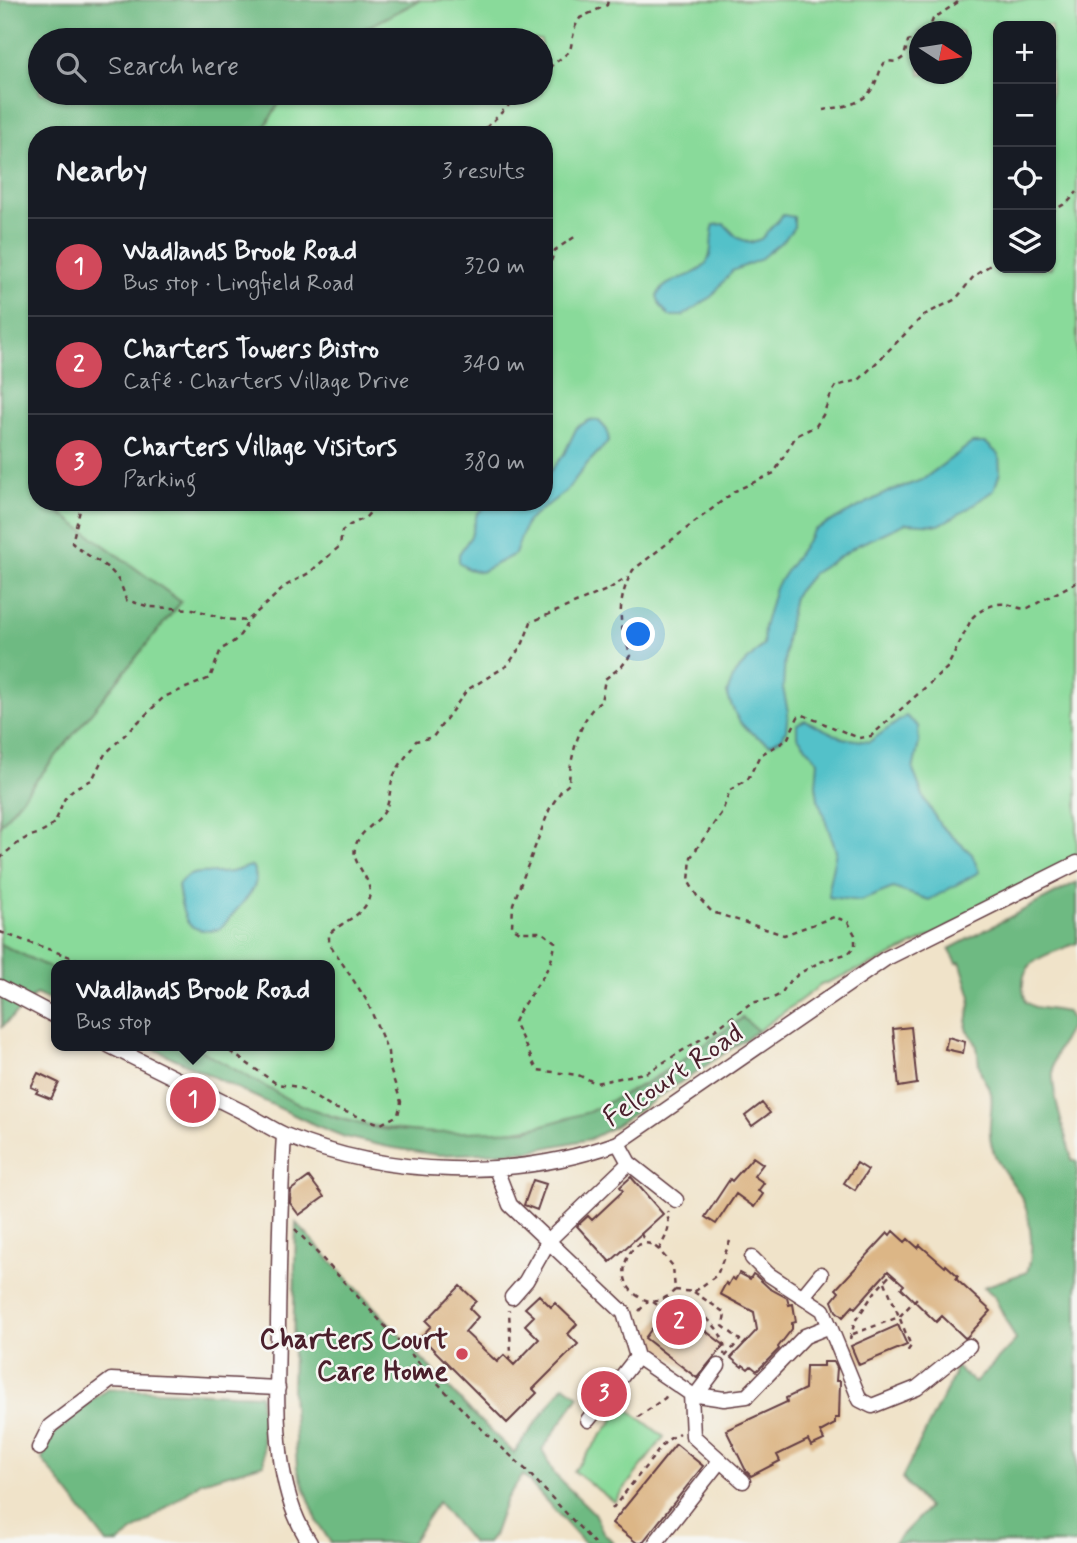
<!DOCTYPE html>
<meta charset="utf-8">
<style>
:root{--surface:#171b24;--page:#242831;--text:#f1f3f6;--muted:#9ea1a6;--line:#363941;--accent:#d1495b}
body{margin:0;font-family:Mynerve,sans-serif;background:var(--page);color:var(--text)}
.controls{position:absolute;right:21px;top:21px;display:grid;overflow:hidden;border-radius:14px;box-shadow:0 2px 5px #0004}
.controls button{width:63px;height:63px;display:grid;place-items:center;padding:0;border:0;border-bottom:2px solid var(--line);background:var(--surface);color:var(--text);font:35px sans-serif}
.compass{position:absolute;left:909px;top:21px;width:63px;height:63px;border-radius:50%;background:var(--surface);box-shadow:0 2px 5px #0004;rotate:102deg}
.you{position:absolute;left:639px;top:635px;width:24px;height:24px;margin:-18px;border:5px solid #fff;border-radius:50%;background:#1a73e8;box-shadow:0 0 0 10px #1a73e833}
.badge{display:grid;place-items:center;width:46px;height:46px;border-radius:50%;background:var(--accent);color:#fff;font-size:23px;font-weight:700}
.pin{position:absolute;translate:-50% -50%;border:4px solid #fff;box-shadow:0 2px 7px #0006}
.popup{position:absolute;left:51px;top:960px;width:284px;height:91px;box-sizing:border-box;display:grid;place-content:center;border-radius:14px;background:var(--surface);filter:drop-shadow(0 2px 5px #0005);font-size:23px;white-space:nowrap;color:var(--muted)}
.popup b{font-size:26px;color:var(--text)}
.popup::after{content:'';position:absolute;left:50%;top:100%;margin-left:-14px;border:14px solid transparent;border-top-color:var(--surface)}
.list{margin:0;padding:0;list-style:none}
h2{display:flex;justify-content:space-between;align-items:center;height:91px;margin:0;padding:0 28px;font-size:30px}
h2 small{font-size:23px;font-weight:400;color:var(--muted)}
.list li{display:grid;grid-template-columns:46px 1fr auto;gap:21px;align-items:center;box-sizing:border-box;height:98px;padding:0 28px;border-top:2px solid var(--line)}
.list b{display:block;font-size:26px;white-space:nowrap}
.list p{margin:0;font-size:23px;white-space:nowrap;color:var(--muted)}
.list em{font-size:23px;font-style:normal;color:var(--muted)}
.icon{flex:none;width:38px;height:38px;fill:none;stroke:currentColor;stroke-width:2;stroke-linecap:round;stroke-linejoin:round}
.map{position:relative;flex:none;width:1077px;height:1543px;overflow:hidden}
.search{position:absolute;background:var(--surface);box-shadow:0 2px 5px #0004;left:28px;top:28px;width:525px;height:77px;display:flex;align-items:center;gap:18px;box-sizing:border-box;padding:0 24px;border-radius:38px;color:var(--muted);font-size:26px}
.panel{position:absolute;background:var(--surface);box-shadow:0 2px 5px #0004;left:28px;top:126px;width:525px;height:385px;border-radius:28px}
.map>svg:first-child{display:block}
.green{fill:#89da9a;stroke:#6a7c62;stroke-width:2;fill-rule:evenodd}
.forest{fill:#6eba82;stroke:#5c6c56;stroke-width:2}
.water{fill:#53c1c9;stroke:#4e707a;stroke-width:2}
.building{fill:#dcb686}
.lines{fill:none;stroke-linecap:round;stroke-linejoin:round}
.minor-casing{stroke:#633c43;stroke-width:17}
.path{stroke:#633c43;stroke-width:2.5;stroke-dasharray:5 5;stroke-linecap:butt}
.minor{stroke:#fff;stroke-width:14}
.poi-dot{fill:#d1495b;stroke:#f6f6f2;stroke-width:2.5}
.labels{text-anchor:middle;stroke-width:5;stroke-linejoin:round;paint-order:stroke}
.street-label{font-size:28px;fill:#4a1f2b;stroke:#f6f6f2}
.poi-label{font-size:28px;font-weight:bold;fill:#4a1f2b;stroke:#f6f6f2;text-anchor:end}
</style>
<div class="map">
<svg width="1077" height="1543" viewBox="0 0 1077 1543">
<rect width="100%" height="100%" fill="#f6f6f2"/>
<filter id="ink" filterUnits="userSpaceOnUse"><feTurbulence type="fractalNoise" baseFrequency=".0143" numOctaves="2"/><feDisplacementMap in="SourceGraphic" scale="14" xChannelSelector="R" yChannelSelector="G"/><feConvolveMatrix kernelMatrix="1 2 1 2 8 2 1 2 1" color-interpolation-filters="sRGB"/></filter>
<filter id="wash" filterUnits="userSpaceOnUse"><feTurbulence type="fractalNoise" baseFrequency=".00686" numOctaves="4" result="noise"/><feDisplacementMap in="SourceGraphic" scale="28" xChannelSelector="R" yChannelSelector="G"/><feGaussianBlur stdDeviation="1.57" result="paint"/><feColorMatrix in="noise" values="0 0 0 0 0 0 0 0 0 0 0 0 0 0 0 0 0 1.4 0 .05"/><feComposite in="paint" operator="in"/></filter>
<g filter="url(#wash)">
<rect width="100%" height="100%" fill="#f0e3c9"/>
<!-- green -->
<path class="green" d="M420 0H1077V863L885 959 821 985 758 1031 742 1018C703 1046 664 1074 621 1096 610 1101 599 1109 588 1113 499 1144 382 1139 295 1103 261 1089 225 1064 193 1046H330V965H57L56 971 0 944V825L181 602 45 502H544V135H260L285 93H541V40H343ZM998 26H1051V268H998ZM920 32H962V74H920Z
M624 1406 664 1437 614 1502 574 1471Z"/>
<!-- forest -->
<path class="forest" d="M0 0H420L343 40H40V93H285L260 135H37V502H45L181 602 0 825Z
M1077 882V943C1046 956 1012 960 1026 1002L1035 1007 1067 1012 1072 1021C1068 1036 1058 1044 1054 1061 1048 1085 1066 1136 1072 1160L1077 1161V1543H894L928 1508 902 1478 954 1375 955 1366 975 1383 1016 1340 994 1296 984 1287 1027 1272C1035 1252 1031 1212 1019 1193 1009 1177 997 1165 992 1147 986 1127 994 1110 991 1093 989 1086 983 1080 981 1073 974 1051 984 1050 966 1029L971 997 961 964 960 962 957 963 949 949Z
M0 944 57 971 56 1003 36 994 2 1027Z
M743 1018 758 1031 612 1128 590 1139 529 1151 437 1155 388 1147 345 1137 315 1125 148 1046H193L293 1102 336 1118 381 1129 435 1133 526 1130 589 1112 660 1076Z
M296 1223 476 1417 514 1453 564 1385 579 1396 542 1450 555 1475 594 1513 603 1532 614 1543H584L523 1475 506 1499 493 1536 487 1543H472L438 1502 411 1543H331L318 1523 297 1468 292 1392Z
M109 1389 260 1395 264 1464 201 1482 118 1543H107L42 1459 53 1435 90 1401Z"/>
<!-- water -->
<path class="water" d="M783 215 794 217V227L785 239 759 260 732 271 712 296 683 316H669L660 305 657 296C667 274 700 281 709 258 713 248 710 235 714 225L724 224 738 238 750 243 761 239Z
M590 420 599 421 607 430 609 441 587 464 566 491 527 521 515 554 481 572 468 569 459 563V554L471 536 477 514 490 502H544V479L564 454 577 427Z
M972 443H986L999 455 1000 472 994 490 966 510 939 525 906 523 858 545 812 574 794 596 786 639 783 688 788 712 786 730 782 738 770 744C742 729 737 723 727 693L735 673 763 645 764 627 775 588 814 530 888 492 922 480Z
M906 716 918 726 919 743 913 770 924 798 940 825 972 854 979 872 929 900 893 888 860 901 829 897V884L836 851 818 799 816 785 818 761 797 736V724L805 720 842 738 869 742Z
M252 866C264 885 245 899 234 913 229 918 225 925 219 929 210 933 194 930 188 923 181 913 180 896 178 885 191 866 210 876 230 872 238 871 244 867 252 866Z"/>
<g id="blocks">
<!-- building -->
<path class="building" d="M911 1027 917 1084 899 1087 893 1029Z
M948 1037 965 1042 963 1053 945 1049Z
M38 1073 59 1083 51 1099 36 1093 38 1090 31 1087Z
M762 1103 770 1113 752 1126 745 1116Z
M753 1157 763 1164 754 1176 764 1183 758 1191 763 1194 754 1207 736 1194 716 1224 705 1217 730 1179 732 1181Z
M857 1163 868 1170 855 1190 844 1183Z
M309 1177 324 1197 299 1215 290 1203 291 1190Z
M631 1177 663 1214 610 1262 577 1226 588 1216 592 1220 623 1191 620 1187Z
M533 1180 546 1184 537 1210 524 1205Z
M893 1231 905 1242 908 1239 918 1248 920 1245 945 1267 946 1265 958 1276 956 1279 991 1311 967 1337 965 1338 942 1316 936 1322 901 1288 904 1285 888 1271 855 1308 853 1306 843 1317 836 1311 832 1301 839 1292 836 1289 888 1233 890 1235Z
M739 1273 750 1279 753 1274 756 1276 769 1288 787 1298 789 1305 793 1304 796 1322 792 1323V1329L778 1347 779 1349 757 1371 751 1366 748 1369 743 1365 742 1367 731 1358 757 1330 754 1312 720 1294 726 1283 728 1285 732 1278 735 1280Z
M460 1286 476 1301 469 1308 478 1317 465 1332 497 1362 504 1355 514 1365 539 1339 525 1325 534 1316 525 1308 539 1295 551 1307 555 1303 577 1324 568 1334 578 1344 533 1389 537 1393 507 1423 421 1337 431 1326 426 1321Z
M673 1310H678L724 1345 697 1378 645 1338 661 1316 666 1320Z
M898 1325 907 1345 859 1365 851 1346Z
M823 1362H834L837 1368 836 1381H840L839 1418H835V1424L820 1432 824 1440 811 1446 808 1440 777 1455 780 1461 751 1476 746 1471 726 1430 787 1402 786 1398 805 1389 806 1366H823Z
M676 1444 703 1466 642 1543H637L612 1523Z"/>
</g>
</g>
<g filter="url(#ink)">
<use href="#blocks" fill-opacity="0" stroke="#633c43" stroke-width="2"/>
<g class="lines">
<!-- minor casing -->
<g class="minor-casing">
<path id="minor" d="M0 987 57 1017
M110 1046C154 1068 199 1090 243 1112 257 1119 271 1129 285 1135 387 1178 515 1180 618 1143L885 959 1077 863
M284 1135C280 1198 279 1260 278 1323 278 1393 269 1482 310 1543
M618 1143 629 1163 676 1200
M496 1169 510 1205 624 1313 637 1357 691 1394 724 1399 747 1396 805 1336 830 1326
M752 1258 768 1274 823 1310 860 1400 872 1406 917 1388 969 1346
M803 1296 821 1274
M512 1297 526 1281 549 1240 629 1163
M691 1394 693 1436 743 1481
M696 1395 718 1366
M588 1420 637 1357
M39 1448 50 1426 111 1380 278 1388
M656 1542 719 1462"/>
</g>
<!-- path -->
<path class="path" d="M926 32 930 27 933 19 961 0
M541 74 570 51 575 27 580 18 607 5 608 0
M823 110C845 106 867 105 876 81 880 73 880 68 886 61L897 62 904 57 908 41 920 37
M479 135 521 93
M1051 212 1068 202 1077 192
M998 260 974 276 956 299 924 315 859 380 836 386 831 394 823 415 816 426 796 436 774 473 735 491 633 570C622 589 617 613 624 635 626 643 629 648 630 656L622 666 605 679 601 702C581 712 569 762 569 784L561 791 550 808 513 904 512 927 520 932H542L555 942C553 974 526 994 514 1022L537 1070 578 1075 596 1083 648 1072 711 1033 751 1003 771 999 781 994 788 983 800 973 820 962 849 953 855 946V935L848 922 843 920 834 917 784 935 712 912 697 896 689 882 691 857 722 812 730 790 748 779 760 755 787 740 798 717 803 715 859 738 871 736 947 668 972 618C978 611 995 602 1005 604 1014 605 1019 610 1028 608L1077 582
M544 280 555 250 576 236
M82 502 72 543C97 566 116 561 126 600L150 607 193 609 225 619 247 621 287 585 309 573 340 546 342 531 350 525 365 518 380 502
M0 859C7 851 16 844 26 838 32 835 40 834 46 830 69 814 50 795 92 780L105 754 164 697 210 678 221 649C234 643 243 635 247 621
M0 932 93 965
M222 1046 277 1084 298 1087 331 1107 381 1124 398 1115 401 1102 389 1066 388 1052 367 1001 329 943V934C341 922 364 916 369 898 374 877 351 866 355 848 358 833 374 825 382 815 392 803 388 786 395 773 401 762 410 752 416 741L433 737 467 690 508 665 523 643 531 622 609 589 627 577
M295 1229 472 1420 526 1470 594 1543
M641 1234 645 1242
M659 1250C633 1223 603 1285 646 1300 657 1304 667 1298 675 1290L673 1266 659 1250C665 1237 672 1228 667 1215L669 1211
M885 1282 911 1346 905 1355
M675 1290 694 1292 717 1275 730 1241
M694 1292 725 1313 723 1326 740 1340 725 1357
M653 1302 668 1312C689 1296 730 1330 724 1355
M639 1311 648 1301
M853 1334 899 1317 918 1297
M850 1339 855 1321 875 1292 891 1274
M508 1360 511 1354 509 1310
M638 1417 665 1398 668 1393
M612 1509 666 1441 679 1433"/>
<!-- minor -->
<use href="#minor" class="minor"/>
</g>
</g>
<!-- markers -->
<circle class="poi-dot" cx="462" cy="1354" r="7"/>
<g class="labels">
<!-- street labels -->
<g class="street-label">
<text transform="translate(672 1074) rotate(-34)" y="10">Felcourt Road</text>
</g>
<!-- poi labels -->
<g class="poi-label">
<text x="448" y="1348">Charters Court<tspan x="448" dy="32">Care Home</tspan></text>
</g>
</g>
</svg>
<div class="controls">
<button>+</button>
<button>−</button>
<button><svg class="icon" aria-label="locate" viewBox="0 0 24 24"><circle cx="12" cy="12" r="6"/><path d="M12 2v4M12 18v4M2 12h4M18 12h4"/></svg></button>
<button><svg class="icon" aria-label="layers" viewBox="0 0 24 24"><path d="M12 4l9 5-9 5-9-5zM3 14l9 5 9-5"/></svg></button>
</div>
<svg class="compass" viewBox="-18 -18 36 36"><path d="M0-13l5 13h-10z" fill="#e53935"/><path d="M0 13l5-13h-10z" fill="#9ea1a6"/></svg>
<div class="you"></div>
<div class="pin badge" style="left:193px;top:1100px">1</div>
<div class="popup"><b>Wadlands Brook Road</b>Bus stop</div>
<div class="pin badge" style="left:679px;top:1322px">2</div>
<div class="pin badge" style="left:604px;top:1394px">3</div>
<div class="search"><svg class="icon" aria-label="search" viewBox="0 0 24 24"><circle cx="10" cy="10" r="6"/><path d="M15 15l6 6"/></svg>Search here</div>
<section class="panel">
<h2>Nearby<small>3 results</small></h2>
<ul class="list">
<li><span class="badge">1</span><div><b>Wadlands Brook Road</b><p>Bus stop · Lingfield Road</p></div><em>320 m</em></li>
<li><span class="badge">2</span><div><b>Charters Towers Bistro</b><p>Café · Charters Village Drive</p></div><em>340 m</em></li>
<li><span class="badge">3</span><div><b>Charters Village Visitors</b><p>Parking</p></div><em>380 m</em></li>
</ul>
</section>
</div>
